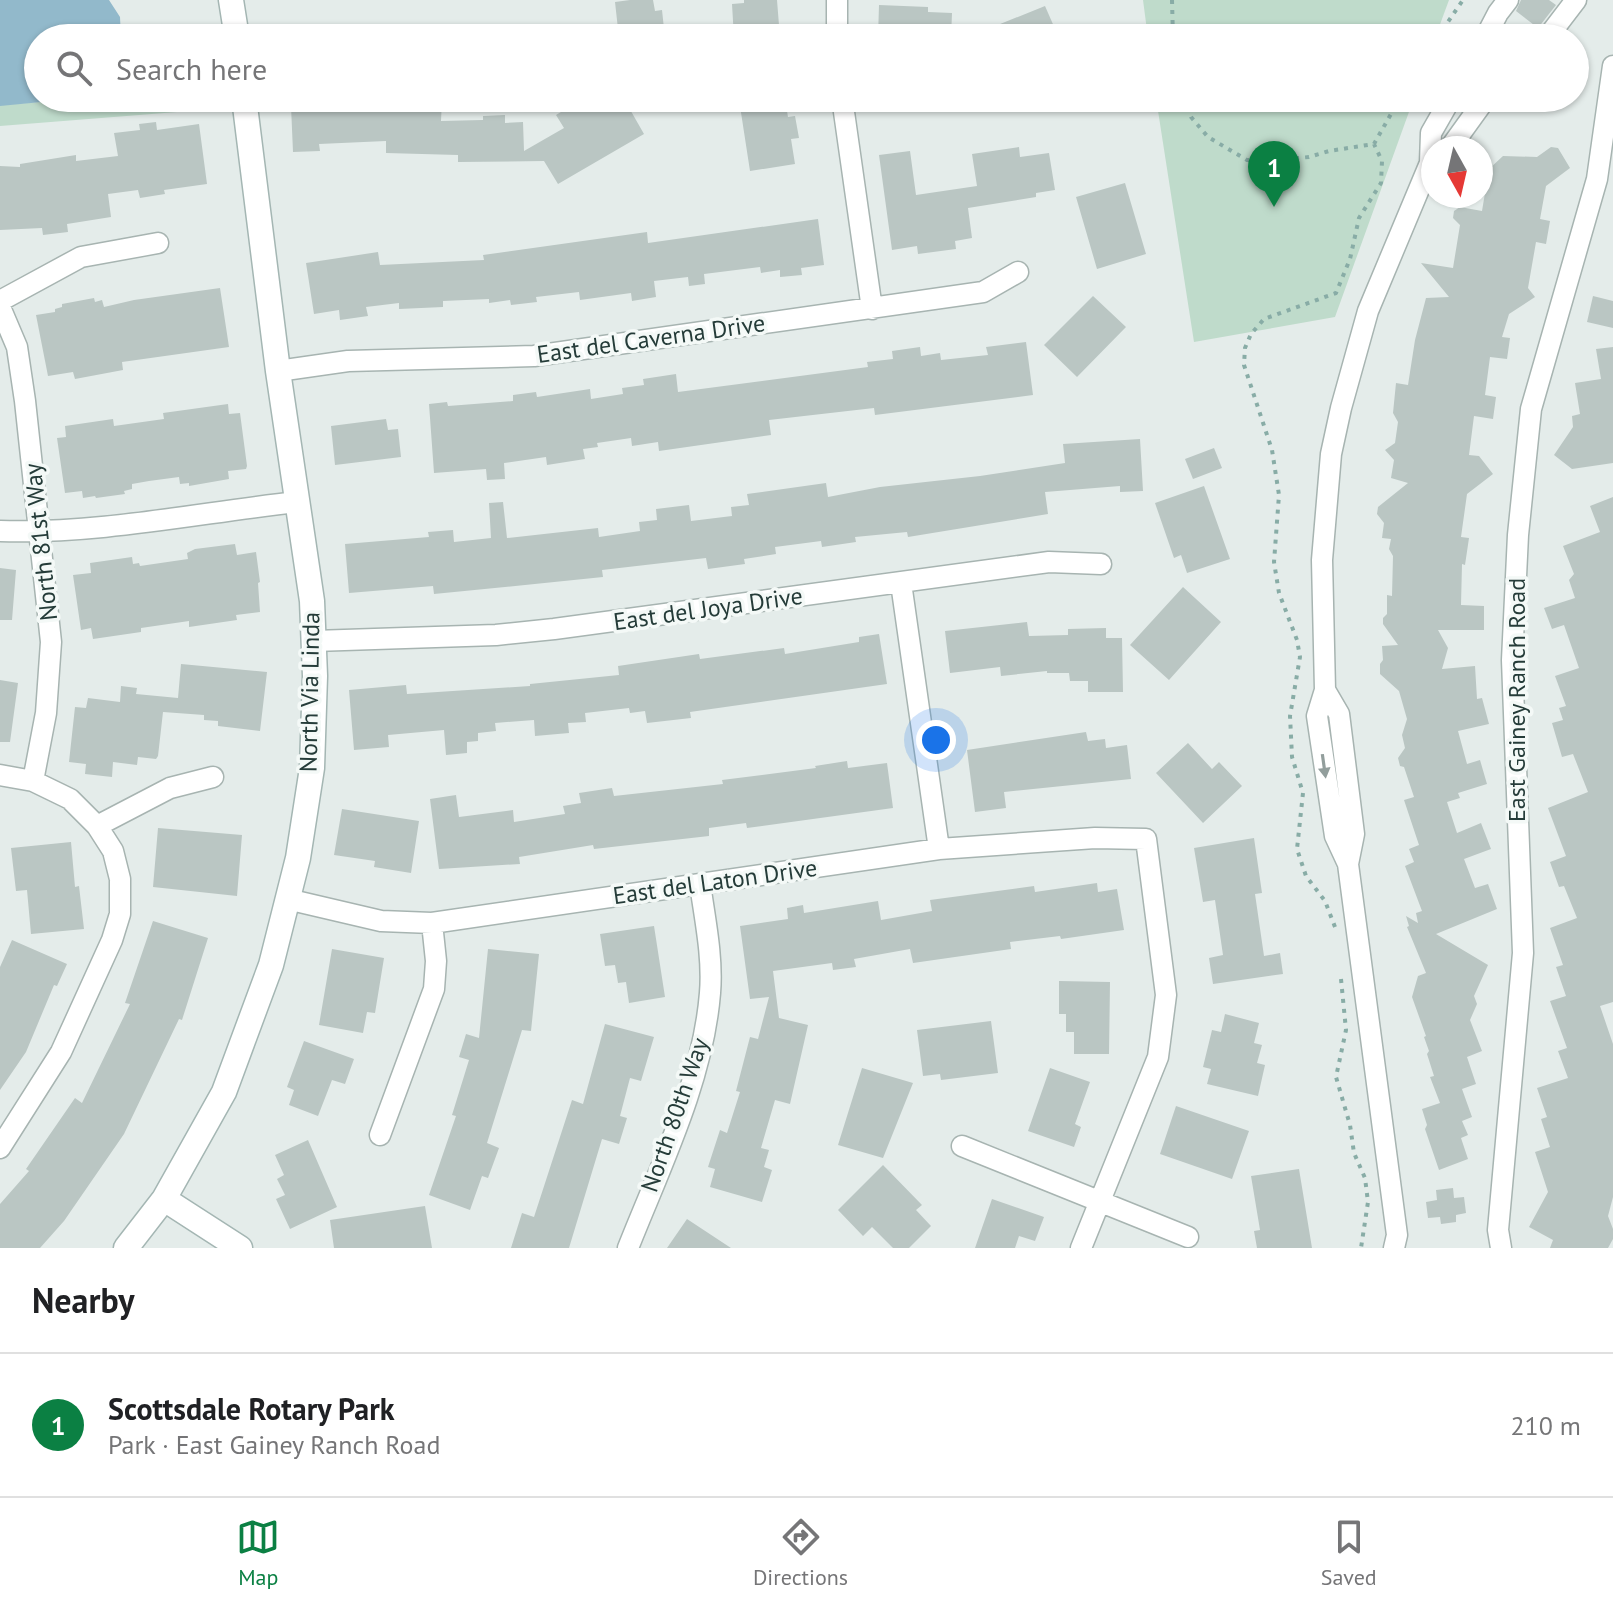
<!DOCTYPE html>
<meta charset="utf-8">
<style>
:root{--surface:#fff;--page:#f6f6f6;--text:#202124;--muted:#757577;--line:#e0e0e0;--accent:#0b8043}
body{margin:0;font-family:"PT Sans",sans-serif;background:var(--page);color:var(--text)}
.compass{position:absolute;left:1421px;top:136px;width:72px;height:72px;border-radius:50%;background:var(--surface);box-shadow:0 2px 6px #0004;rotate:172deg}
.you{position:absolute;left:936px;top:740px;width:28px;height:28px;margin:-20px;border:6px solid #fff;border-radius:50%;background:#1a73e8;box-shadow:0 0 0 12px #1a73e833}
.badge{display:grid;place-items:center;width:52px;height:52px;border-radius:50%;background:var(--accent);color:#fff;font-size:26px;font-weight:700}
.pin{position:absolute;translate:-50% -66px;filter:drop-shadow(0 2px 4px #0008)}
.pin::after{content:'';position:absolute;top:42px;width:28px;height:24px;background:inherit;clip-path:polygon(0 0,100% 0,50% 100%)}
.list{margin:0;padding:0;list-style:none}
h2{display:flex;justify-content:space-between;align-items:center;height:104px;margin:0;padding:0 32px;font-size:34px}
h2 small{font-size:26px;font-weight:400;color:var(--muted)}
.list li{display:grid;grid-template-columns:52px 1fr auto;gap:24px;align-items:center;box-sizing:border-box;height:144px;padding:0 32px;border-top:2px solid var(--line)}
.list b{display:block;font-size:30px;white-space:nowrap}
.list p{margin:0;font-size:26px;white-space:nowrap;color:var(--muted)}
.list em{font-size:26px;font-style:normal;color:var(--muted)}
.icon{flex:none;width:44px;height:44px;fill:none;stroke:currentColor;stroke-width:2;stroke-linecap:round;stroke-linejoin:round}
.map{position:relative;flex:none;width:1613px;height:1248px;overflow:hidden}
.search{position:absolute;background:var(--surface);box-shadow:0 2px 6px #0004;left:24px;right:24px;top:24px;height:88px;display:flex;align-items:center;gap:20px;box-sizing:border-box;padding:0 28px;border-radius:44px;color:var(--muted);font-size:30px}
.sheet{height:248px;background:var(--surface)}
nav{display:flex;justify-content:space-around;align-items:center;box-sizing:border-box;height:112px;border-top:2px solid var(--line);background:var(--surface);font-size:22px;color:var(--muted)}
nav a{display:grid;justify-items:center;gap:4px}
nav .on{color:var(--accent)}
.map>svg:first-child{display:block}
.green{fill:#bfdbcb}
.water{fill:#92b9cb}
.building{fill:#bac6c3}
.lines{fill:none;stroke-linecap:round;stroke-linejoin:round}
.street-casing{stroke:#a7b4b1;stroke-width:23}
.secondary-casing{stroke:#a4b6b3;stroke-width:27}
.path{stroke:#88aca6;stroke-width:4;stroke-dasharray:4 6;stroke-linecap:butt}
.street{stroke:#fff;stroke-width:20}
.secondary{stroke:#fff;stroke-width:24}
.oneway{fill:#929e9c}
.labels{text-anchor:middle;stroke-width:7;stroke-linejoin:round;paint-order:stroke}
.street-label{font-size:24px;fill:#253c39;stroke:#f4f9f7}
</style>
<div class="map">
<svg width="1613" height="1248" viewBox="0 0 1613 1248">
<rect width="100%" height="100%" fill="#e4ecea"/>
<!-- green -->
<path class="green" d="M1143 0H1449L1435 38H1148Z
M94 98H212L215 109 0 126V105Z
M1156 98H1414L1335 317 1194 342Z"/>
<!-- water -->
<path class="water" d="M0 0H109L120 17 121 38H38V98H83L0 106Z"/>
<!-- building -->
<path class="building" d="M630 0H653L655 11 662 10 665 38H619L615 2Z
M744 0H777L780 38H734L732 4 744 3Z
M1521 0H1549L1556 5 1538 28 1516 11Z
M879 5 928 7V12L952 13 951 38H878Z
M1045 6 1059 38H968V37Z
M310 98 442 99 441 121 483 120V116L505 115V123L523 122 524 151 564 128 556 115 584 98 592 109 608 99 612 106 624 99 644 134 558 184 544 161 458 162V155L386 153V141L319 144 320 151 293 152 291 106 310 105Z
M785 99 788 117 795 116 799 138 791 139 795 164 750 171 740 106Z
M156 122 157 130 199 124 207 184 164 190 165 194 140 198 138 190 108 194 111 217 67 224 68 232 43 235 42 228 0 230V166L20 167V164L76 155V161L118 156 114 133 140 130 139 124Z
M1019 147 1020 157 1049 153 1055 190 1036 193V197L968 208 972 238 955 241 956 249 918 254 917 246 892 250 879 155 910 151 916 195 977 186 972 154Z
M1551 147 1558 148 1570 168 1546 186 1540 219 1550 221 1546 244 1536 242 1528 288 1535 297 1509 314 1502 337 1510 338 1507 359 1490 357 1485 395 1496 397 1493 419 1474 416 1469 455 1479 456 1493 474 1467 494 1461 537 1469 538 1465 565 1462 564 1461 605 1484 606V630H1438L1448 648 1442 669 1475 666 1477 699 1482 698 1489 724 1458 731 1467 764 1480 760 1487 784 1458 793 1460 798 1447 802 1457 833 1481 823 1491 849 1464 859 1475 888 1488 884 1497 909 1436 934 1488 965 1474 996 1477 1004 1470 1020 1482 1051 1467 1057 1476 1084 1462 1089 1472 1117 1462 1121 1468 1135 1461 1138 1468 1159 1439 1170 1425 1129 1427 1125 1422 1109 1440 1103 1430 1077 1434 1076 1427 1054 1429 1051 1424 1037 1426 1036 1412 997 1418 976 1426 973 1407 927 1409 926 1406 916 1418 923 1416 913 1422 911 1405 866 1414 862 1409 849 1419 845 1404 800 1414 797 1404 767 1400 766 1398 758 1405 748 1402 735 1407 719 1399 691 1380 674V664L1383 660 1382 646 1398 645 1383 624V618L1387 614V595L1392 596 1393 556 1389 549 1391 539 1382 538 1384 523 1377 514 1378 507 1408 483 1391 478 1394 460 1385 450 1395 443 1398 422 1393 413 1396 383 1408 385 1415 340 1426 298 1449 297 1421 263 1453 268 1460 225 1453 218 1454 211 1460 207 1482 211 1489 169 1503 156 1537 157Z
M1125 183 1146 254 1097 269 1076 197Z
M818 219 824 265 801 268 802 275 780 277V270L761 273 760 267 704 274 705 284 689 286 688 277 654 281 656 297 632 301 631 293 580 300 579 292 536 297 537 302 511 305 510 300 489 303V299L443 301V307L399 309V303L366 307 368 316 340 320 339 310 314 314 306 263 378 252 380 265 484 260 483 255 647 232 648 243Z
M220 288 229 347 122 362 123 370 75 379 73 372 48 376 36 315 55 312V309L62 307V304L94 298 95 302 102 300 104 307 134 300Z
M1093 296 1126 327 1077 377 1044 345Z
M1593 296 1613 301V328L1587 322Z
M1026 342 1033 395 875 415 874 408 769 420 771 435 659 451 658 442 632 446 631 438 597 443 598 447 583 449 585 459 547 465 546 457 504 463 505 479 487 480 486 469 434 473 429 404 447 402 448 406 513 401V395L536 392 537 397 590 389 591 399 623 394 622 388 644 385 643 379 676 374 678 392 868 367 867 362 893 359 892 351 920 347 921 356 940 353 941 360 988 355 986 347Z
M1613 347V463L1572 469 1554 455 1573 427 1572 416 1580 414 1575 383 1601 379 1596 349Z
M228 404 229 414 240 413 247 466 246 469 228 471 229 479 189 486V483L180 484 179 477 149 481 132 484V489L124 491 125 494 96 498 95 496 83 498 82 491 65 493 57 438 66 437 65 426 113 419 114 426 164 419 163 413Z
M386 419 388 430 398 429 401 457 335 465 331 426Z
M1140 439 1143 491 1120 492V486L1045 492 1048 514 908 537 907 532 855 537 856 542 822 547 821 541 775 547 776 554 744 559 745 564 708 569 706 558 602 570 603 577 525 585 434 594 433 586 349 593 345 544 429 537 428 532 453 530 454 542 491 538 489 503 503 502 507 538 598 528 599 537 640 531 639 522 657 520 656 509 689 505 691 521 732 516 731 507 749 505 747 494 826 483 828 497 880 487 980 476 1065 463 1063 444Z
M1214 448 1222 468 1193 479 1185 459Z
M1204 486 1230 559 1187 573 1181 555 1174 558 1155 503Z
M1613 497V1002L1600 1006 1613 1044V1197L1608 1216 1613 1229V1239L1608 1248H1550L1553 1240 1529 1227 1548 1192 1535 1152 1550 1147 1541 1119 1547 1117 1537 1088 1568 1078 1558 1051 1567 1048 1550 1001 1566 996 1556 967 1563 965 1550 928 1577 918 1564 886 1559 887 1550 862 1566 856 1548 808 1588 792 1573 754 1562 757 1552 723 1563 720 1559 708 1566 706 1555 676 1579 668 1564 625 1552 629 1544 608 1575 598 1569 580 1574 574 1563 546 1600 532 1590 506Z
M235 544 237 555 256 552 260 582 258 583 260 612 236 615 237 620 189 627V621L141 628V632L93 639 91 628 81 630 73 575 91 573 90 563 132 557 133 564 139 563 140 566 188 559 187 553 195 549Z
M0 568 16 570 12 620H0Z
M1183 587 1221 622 1169 680 1130 645Z
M1027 622 1029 636 1068 635V629L1106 628V638H1122L1123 692H1088V681H1070L1069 673H1047V671L1001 676 1000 667 950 673 945 631Z
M879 634 887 684 690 712 691 718 647 723 645 711 630 713 629 708 585 713 586 722 568 723 569 733 535 736 534 720 495 723 496 731 478 733V741L467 742V753L446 755 444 730 388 735 389 747 354 750 349 690 406 685 407 694 530 686V684L619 675 618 666 699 654 700 659 784 648 785 654 859 642V637Z
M181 664 267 672 260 731 218 726V721L204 720V715L163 712 158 756 156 759 138 757 137 765 113 762 112 777 85 774 86 764 69 762 75 707 86 708 88 698 120 702 121 686 137 688 136 694 178 698Z
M0 680 18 683 10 742H0Z
M1086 732 1088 741 1105 739 1106 748 1127 745 1131 779 1004 792 1006 808 975 812 967 750Z
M1188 743 1212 769 1219 762 1242 786 1203 823 1156 773Z
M847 761 848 768 887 763 893 808 747 828 746 823 709 828V836L594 849 593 845 519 857 520 864 439 869 430 799 456 795 459 817 513 810 514 822 565 814 563 806 581 803 579 793 612 788 614 796 723 784 722 780 816 768 815 766Z
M342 809 419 821 411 873 374 867 375 861 334 855Z
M158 828 242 835 237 896 153 887Z
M1254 838 1262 893 1255 894 1264 956 1280 953 1283 974 1213 984 1209 958 1223 955 1215 900 1203 902 1194 848Z
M71 842 75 887 79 886 84 929 31 934 27 890 16 891 11 848Z
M1097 883 1098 892 1117 889 1124 930 1061 939 1060 936 1010 942 1011 949 913 963 910 949 854 959 856 967 833 970 832 963 773 971 779 1018 808 1025 790 1104 775 1100 761 1148 769 1150 764 1167 772 1170 762 1202 710 1187 715 1169 708 1167 720 1130 727 1133 740 1092 736 1091 750 1037 758 1039 769 997 750 999 740 926 788 919 787 908 803 905 804 913 878 901 881 920 932 911 930 900 1034 886 1035 892Z
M153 921 208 938 182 1020 179 1019 124 1134 64 1221 40 1248H0V1204L29 1171 26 1169 75 1098 82 1103 130 1004 125 1003Z
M654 926 665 997 629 1003 626 982 618 983 615 965 605 966 600 934Z
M12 940 67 964 57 986 54 985 26 1052 0 1090V967Z
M332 949 384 958 375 1013 367 1012 363 1033 319 1025Z
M488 949 539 954 531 1031 522 1030 487 1143 499 1148 488 1178 482 1176 470 1210 429 1195 456 1116 452 1115 469 1060 459 1057 466 1034 479 1038Z
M1059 981 1110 982 1109 1054H1074V1032H1066V1014H1059Z
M1225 1014 1259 1023 1254 1043 1262 1045 1257 1063 1265 1065 1258 1096 1207 1084 1211 1069 1203 1067 1212 1030 1221 1032Z
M991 1021 998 1073 941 1080 940 1074 923 1076 917 1030Z
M605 1024 654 1037 641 1081 630 1078 620 1116 627 1118 619 1144 602 1139 569 1248H511L522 1213 534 1217 572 1100 583 1104Z
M304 1041 354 1059 345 1084 332 1080 318 1116 289 1105 294 1090 287 1087Z
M862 1068 913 1083 883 1158 838 1145Z
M1050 1068 1090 1082 1075 1124 1081 1127 1074 1147 1028 1131Z
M1176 1106 1249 1131 1232 1179 1160 1154Z
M308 1140 337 1207 290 1229 276 1199 285 1195 277 1179 284 1175 275 1155Z
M883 1165 922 1205 916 1210 931 1226 909 1248H893L872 1227 863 1236 838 1210Z
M1299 1169 1312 1248H1257L1254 1231 1260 1230 1251 1176Z
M1453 1188 1454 1198 1464 1197 1466 1213 1456 1215V1222L1441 1224 1440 1217 1428 1218 1426 1202 1437 1200 1436 1190Z
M992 1199 1044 1217 1035 1241 1019 1236 1015 1248H975Z
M425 1206 432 1248H334L330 1220Z
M687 1219 731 1248H667Z"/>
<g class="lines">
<!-- street casing -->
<g class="street-casing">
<path id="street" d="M837 0V38
M1485 38 1498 13 1508 0
M1547 38 1576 0
M842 98 872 309
M1450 148 1486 98
M0 301 81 257 158 243
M0 307 17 347 25 401 51 642 46 713 33 781
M278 371 348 361 534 356 983 292 1018 272
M0 531C100 534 198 513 297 502
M901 583 939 849
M314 641 496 635 554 629 1049 562 1101 564
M1325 690 1339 714 1354 834 1348 864 1397 1235 1394 1248
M0 775 33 781 70 799 97 826 113 851 120 879V914L112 940 61 1052 0 1148
M97 826 170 788 213 777
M1348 864 1335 836 1317 716 1325 690 1322 560 1331 454 1341 408 1368 311 1430 163 1431 133 1451 98
M287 899 381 921 432 923 939 849 1095 838 1146 839 1166 995 1158 1057 1081 1248
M380 1135 434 989 436 961 432 923
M962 1146 1188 1237
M628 1248C660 1167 703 1081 710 993 713 957 705 920 700 884
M1501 1248 1498 1230 1523 953 1512 660 1518 535 1531 409 1597 179 1613 66"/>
</g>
<!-- secondary casing -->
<g class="secondary-casing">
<path id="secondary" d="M231 0 237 38
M164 1199 240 1248
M126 1248 164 1199 224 1092 271 965 298 858 312 768 315 676 312 601 278 371 244 98"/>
</g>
<!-- path -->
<path class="path" d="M1172 0 1173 38
M1437 38 1463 0
M1184 98 1191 117 1208 137 1247 160H1278L1309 157 1329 151 1374 144 1400 98
M1335 927 1325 901 1306 876 1297 849 1303 793 1292 757 1290 716 1300 657 1297 640 1279 593 1274 562 1279 495 1272 450 1244 365 1245 348 1251 334 1264 319 1336 293 1350 259 1359 218 1381 183 1382 161 1374 144
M1341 979 1346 1030 1336 1077 1350 1125 1354 1153 1365 1178 1368 1202 1361 1248"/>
<!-- street -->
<use href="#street" class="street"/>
<!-- secondary -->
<use href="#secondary" class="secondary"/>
</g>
<!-- one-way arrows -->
<defs><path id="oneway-solid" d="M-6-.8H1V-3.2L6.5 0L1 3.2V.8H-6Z" transform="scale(2)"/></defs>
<use class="oneway" href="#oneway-solid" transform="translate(1324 766) rotate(82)"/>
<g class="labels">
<!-- street labels -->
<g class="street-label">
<text transform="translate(651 339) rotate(-8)" y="8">East del Caverna Drive</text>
<text transform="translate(41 542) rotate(-96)" y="8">North 81st Way</text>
<text transform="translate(708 609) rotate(-8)" y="8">East del Joya Drive</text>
<text transform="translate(310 692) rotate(-89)" y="8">North Via Linda</text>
<text transform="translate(1517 700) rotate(-90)" y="8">East Gainey Ranch Road</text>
<text transform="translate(715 882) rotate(-8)" y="8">East del Laton Drive</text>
<text transform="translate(675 1115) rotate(-71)" y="8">North 80th Way</text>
</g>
</g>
</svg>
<svg class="compass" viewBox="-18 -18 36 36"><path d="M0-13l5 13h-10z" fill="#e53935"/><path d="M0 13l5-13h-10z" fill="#757577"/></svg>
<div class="you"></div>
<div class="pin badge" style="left:1274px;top:207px">1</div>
<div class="search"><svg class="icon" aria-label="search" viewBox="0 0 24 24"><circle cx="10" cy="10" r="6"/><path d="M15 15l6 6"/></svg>Search here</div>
</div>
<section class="sheet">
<h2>Nearby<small></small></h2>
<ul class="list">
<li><span class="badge">1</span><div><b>Scottsdale Rotary Park</b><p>Park · East Gainey Ranch Road</p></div><em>210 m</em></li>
</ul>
</section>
<nav>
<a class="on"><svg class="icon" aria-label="map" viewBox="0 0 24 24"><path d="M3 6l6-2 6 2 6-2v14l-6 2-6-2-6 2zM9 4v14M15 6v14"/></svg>Map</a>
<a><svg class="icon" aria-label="directions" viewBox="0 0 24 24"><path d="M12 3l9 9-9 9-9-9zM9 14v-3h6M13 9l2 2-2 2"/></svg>Directions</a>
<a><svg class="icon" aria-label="saved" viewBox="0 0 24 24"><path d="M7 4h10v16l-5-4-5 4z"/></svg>Saved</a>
</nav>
